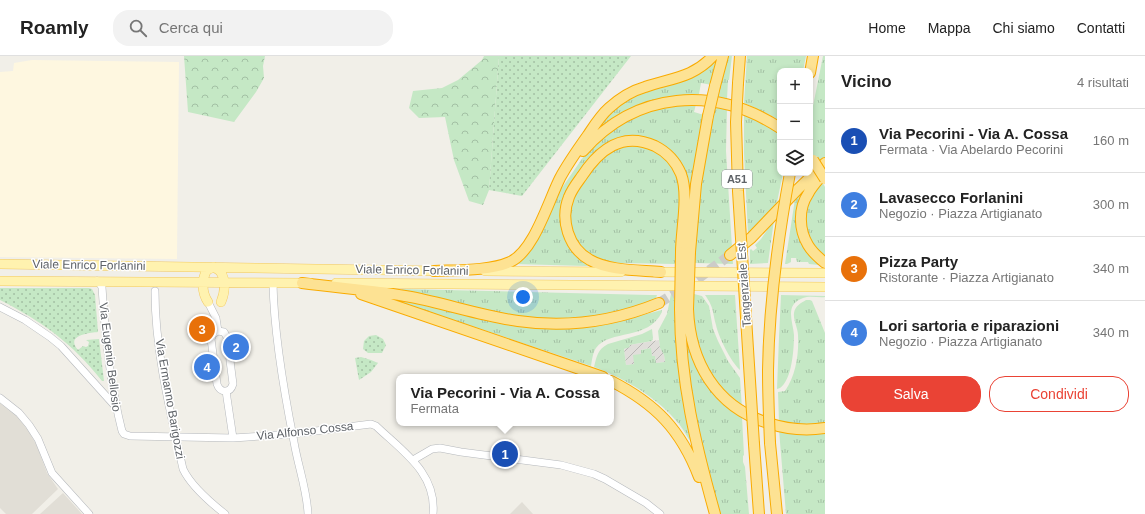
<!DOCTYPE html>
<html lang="it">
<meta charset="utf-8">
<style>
:root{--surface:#fff;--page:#f2f2f2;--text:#222;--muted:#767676;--line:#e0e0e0;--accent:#ea4335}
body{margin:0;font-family:Helvetica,sans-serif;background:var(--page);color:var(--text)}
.controls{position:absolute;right:12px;top:12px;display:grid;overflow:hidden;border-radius:8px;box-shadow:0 2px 6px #0003}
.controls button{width:36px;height:36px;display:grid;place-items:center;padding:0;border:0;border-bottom:1px solid var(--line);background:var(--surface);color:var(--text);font:20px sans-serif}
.you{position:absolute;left:523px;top:241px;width:14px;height:14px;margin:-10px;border:3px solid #fff;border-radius:50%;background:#1a73e8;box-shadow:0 0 0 6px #1a73e833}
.badge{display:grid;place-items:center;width:26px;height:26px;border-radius:50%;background:var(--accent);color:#fff;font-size:13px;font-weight:700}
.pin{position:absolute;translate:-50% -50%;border:2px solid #fff;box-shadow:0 1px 4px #0006}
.popup{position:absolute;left:396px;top:318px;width:218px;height:52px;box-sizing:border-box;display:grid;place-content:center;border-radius:8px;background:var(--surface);filter:drop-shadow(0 1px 3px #0005);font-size:13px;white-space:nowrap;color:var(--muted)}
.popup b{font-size:15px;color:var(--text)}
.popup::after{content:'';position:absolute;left:50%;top:100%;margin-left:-8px;border:8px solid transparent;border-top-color:var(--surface)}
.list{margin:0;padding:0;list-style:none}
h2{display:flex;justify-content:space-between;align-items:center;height:52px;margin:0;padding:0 16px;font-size:17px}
h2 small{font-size:13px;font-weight:400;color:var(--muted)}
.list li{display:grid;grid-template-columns:26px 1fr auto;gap:12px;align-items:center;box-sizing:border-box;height:64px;padding:0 16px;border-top:1px solid var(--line)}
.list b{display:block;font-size:15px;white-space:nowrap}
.list p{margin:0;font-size:13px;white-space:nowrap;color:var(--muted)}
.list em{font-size:13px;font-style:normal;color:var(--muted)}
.actions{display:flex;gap:8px;padding:12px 16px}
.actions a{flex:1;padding:9px 0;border:1px solid var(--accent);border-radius:16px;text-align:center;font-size:14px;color:var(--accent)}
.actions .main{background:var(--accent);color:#fff}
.icon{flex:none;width:22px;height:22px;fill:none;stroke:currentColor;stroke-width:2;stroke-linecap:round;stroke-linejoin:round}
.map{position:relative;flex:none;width:825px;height:458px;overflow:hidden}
header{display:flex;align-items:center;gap:24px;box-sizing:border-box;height:56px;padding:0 20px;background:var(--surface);border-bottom:1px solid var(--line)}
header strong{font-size:19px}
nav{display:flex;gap:22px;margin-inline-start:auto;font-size:14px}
.search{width:280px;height:36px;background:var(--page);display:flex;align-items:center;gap:10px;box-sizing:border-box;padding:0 14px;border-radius:16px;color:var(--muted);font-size:15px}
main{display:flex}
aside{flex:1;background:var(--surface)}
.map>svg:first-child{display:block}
.commercial{fill:#fef7e0}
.industrial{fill:url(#industrial-furrows)}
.education{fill:#e1ded6}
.grass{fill:url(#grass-tufts)}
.forest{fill:url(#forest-crowns)}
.park{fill:url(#park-dots)}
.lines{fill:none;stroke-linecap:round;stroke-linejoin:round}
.highway-tunnel{stroke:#ccccc8;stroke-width:10;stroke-dasharray:10 5;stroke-linecap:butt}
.minor-casing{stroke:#b5b8bc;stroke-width:8}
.major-casing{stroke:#f2c960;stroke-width:10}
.highway-casing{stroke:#f9ab00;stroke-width:12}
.minor{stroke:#fff;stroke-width:7}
.major{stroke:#fff2af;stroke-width:9}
.highway{stroke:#fde293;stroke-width:10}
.highway-bridge-casing{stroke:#f9ab00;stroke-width:12;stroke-linecap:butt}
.highway-bridge{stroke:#fde293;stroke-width:10}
.labels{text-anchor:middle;stroke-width:3;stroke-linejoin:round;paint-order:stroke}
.shield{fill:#fff;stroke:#8f9295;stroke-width:1}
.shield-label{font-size:11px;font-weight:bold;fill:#5f6368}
.street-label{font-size:12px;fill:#5f6368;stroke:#fff}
</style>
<header>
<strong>Roamly</strong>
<div class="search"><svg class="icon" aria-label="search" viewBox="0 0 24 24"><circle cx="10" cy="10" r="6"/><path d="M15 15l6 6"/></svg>Cerca qui</div>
<nav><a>Home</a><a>Mappa</a><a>Chi siamo</a><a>Contatti</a></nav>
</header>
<main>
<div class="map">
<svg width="825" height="458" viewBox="0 0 825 458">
<defs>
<pattern id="industrial-furrows" width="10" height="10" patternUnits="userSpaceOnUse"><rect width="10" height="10" fill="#e0deda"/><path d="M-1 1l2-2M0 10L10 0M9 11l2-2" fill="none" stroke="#b9b8b5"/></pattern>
<pattern id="grass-tufts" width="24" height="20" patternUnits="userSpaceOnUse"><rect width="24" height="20" fill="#c5e8c5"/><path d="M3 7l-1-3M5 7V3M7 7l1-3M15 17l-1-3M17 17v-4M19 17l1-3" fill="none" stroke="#a3c0a4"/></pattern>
<pattern id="forest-crowns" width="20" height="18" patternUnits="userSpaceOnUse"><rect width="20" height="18" fill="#c5e8c5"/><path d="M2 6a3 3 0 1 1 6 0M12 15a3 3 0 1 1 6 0" fill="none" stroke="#a3c0a4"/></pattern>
<pattern id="park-dots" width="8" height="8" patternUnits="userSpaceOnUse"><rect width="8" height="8" fill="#c5e8c5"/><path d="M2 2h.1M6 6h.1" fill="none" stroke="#a3c0a4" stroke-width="1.8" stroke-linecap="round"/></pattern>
</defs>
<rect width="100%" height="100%" fill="#f1efe8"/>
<!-- commercial -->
<path class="commercial" d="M32 4 179 6 177 203 0 201V16L13 15 14 7Z"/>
<!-- industrial -->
<path class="industrial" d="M659 284 660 292 664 299 665 306 656 307 655 300H652L650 292 641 294 642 297 635 308 626 309 624 294 629 289Z"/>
<!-- education -->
<path class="education" d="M0 347 18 361 29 376 37 390 47 417 58 433 32 458H6L0 452Z
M63 437 82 458H40Z
M522 446 533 458H510Z"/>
<!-- grass -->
<path class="grass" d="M726 0H732L729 24H728L727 43 718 41Z
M747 0H806L803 15H780V65L770 59 744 47Z
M823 0H825V101L820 106 816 100 815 101 810 95V65Z
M717 3 719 4 712 29 701 27 699 38C663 40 624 48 598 74L596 73 621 45Z
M696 48 694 56 704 59 688 175V135L656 86 607 89 562 156 588 208 587 210 514 208 555 142 588 94 621 67 646 56 667 51Z
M716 48 727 51 726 95 733 208 695 207 698 137Z
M744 55 780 76V117H783L776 151 748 178 744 97Z
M627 89 652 92 672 108 681 130 675 208 620 207 605 205 592 201 581 193 571 176 569 156 575 136 602 99Z
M821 124 825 131V202C811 187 801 174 806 152 807 144 817 131 821 124Z
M804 134 798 160 821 210 819 209 809 208 808 206H797L796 202H791V206L787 208H785L795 143Z
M774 164 768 207 750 208V194L751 193 753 195 757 192 755 189 761 183Z
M402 233 650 239H657L656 242C646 250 632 252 619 255 591 262 561 265 532 263 512 261 492 256 472 251 449 246 425 240 401 235Z
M671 238H675V253L691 386C687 381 684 374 679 368 658 342 626 323 594 311 597 300 597 294 608 288L642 278 652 273 653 282 652 285 629 289 630 291 624 293 626 309 634 308 633 299 641 298V294L651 292 652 300H655L656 307 665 306 664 299 660 292 658 275 667 258Z
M694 238 702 240 709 250 713 273 718 285 728 305 740 322 742 353 721 335 698 294 694 271Z
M705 239H735L740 314C731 306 718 280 716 269 712 254 714 252 705 239Z
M781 239 825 240V241C818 242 810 239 803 242 784 249 793 265 794 279 794 293 792 324 780 332L777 333 779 281Z
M397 243 504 268 546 272 615 266 662 254V256C648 285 610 273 596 292 593 296 592 304 591 310L397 245Z
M806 244H810L812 245 825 277V367L804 368 779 366 778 336 785 335C796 319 799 298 798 279 798 272 793 264 794 257 795 250 801 247 806 244Z
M686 271 715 338 723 347 733 356 742 361 744 399 743 400V406L745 411 749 458H720L704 403 696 367 684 280Z
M779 374H825V458H786Z"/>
<!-- forest -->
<path class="forest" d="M184 0H265L263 10 264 22 256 36 234 66 188 56Z
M484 0H499L489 134 483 149 469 145 454 104 445 61 419 62 409 52 413 35 442 32 458 24 482 4Z"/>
<!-- park -->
<path class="park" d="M499 0H631L522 140 489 134Z
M0 232H89L92 233 95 239 98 276C89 277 65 279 78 294L83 290 86 291 88 290 89 286 86 284 99 283 104 325H102C72 287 43 266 0 244Z
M376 279 383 283 386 289 382 297H368L363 293 364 285 369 280Z
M361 301 371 304 378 307 371 316 359 324 355 302Z"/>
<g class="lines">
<!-- highway-tunnel -->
<path class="highway-tunnel" d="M659 247 695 225 730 199"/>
<!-- minor casing -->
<g class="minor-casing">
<path id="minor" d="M97 225 100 228 102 231C105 280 110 328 122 375L124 378 130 380 233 382 292 378 371 368 376 370C402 395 437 417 433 458
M273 227C274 278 284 336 294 386 298 410 307 434 308 458
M155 235C155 295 170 355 183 413 191 430 211 447 225 458
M208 246 216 262 218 275
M0 251 25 264 50 281 61 290 115 350
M218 275 224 276 227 281 233 328C230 338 220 337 217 328L211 283 213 278Z
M226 335 233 382
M0 342 19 357 29 369 38 383 52 417 89 458
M413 404 432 393 440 392 461 396 561 409 594 418 605 423 646 447 660 458"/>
</g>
<!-- major casing -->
<g class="major-casing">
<path id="major" d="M0 208 441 215
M485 215 621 216
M655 216 825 217
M0 225 310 227
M336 227 825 231
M208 246C202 237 201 224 207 214L214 211 220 215C226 224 225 236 221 246"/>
</g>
<!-- highway casing -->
<g class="highway-casing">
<path id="highway" d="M810 17 813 0
M738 27 740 0
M715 30 723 0
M583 95C636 35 714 29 780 72
M825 116C819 123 812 130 808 138 798 153 799 174 808 189 812 196 819 202 825 207
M690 196 696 128 708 60
M730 199 751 182 798 133 825 107
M434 215C456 214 490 215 510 206 534 195 548 146 560 122 568 107 578 93 588 79 594 70 600 60 609 52 619 43 631 35 645 31 671 22 693 22 713 0
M661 216C639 214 609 215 590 204 568 192 560 163 569 141 572 133 577 127 582 120 599 94 622 75 655 90 667 96 676 106 681 118 689 139 681 174 681 196
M302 227C339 232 376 234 411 241 447 248 482 260 518 265 566 272 615 265 659 247
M361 238 603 321
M680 253C680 325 696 390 715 458
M688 253C690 306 716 351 768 367 786 373 806 375 825 372
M611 325C656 348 681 374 699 421
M770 387 777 458
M754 388 759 458"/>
</g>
<!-- minor -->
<use href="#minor" class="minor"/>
<!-- major -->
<use href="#major" class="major"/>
<!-- highway -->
<use href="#highway" class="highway"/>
<!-- highway-bridge casing -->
<g class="highway-bridge-casing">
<path id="highway-bridge" d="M738 27 736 66 738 135 754 388
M708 60 715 30
M813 104 825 123
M680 253 681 196
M688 253 690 196
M770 387C769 363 768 339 768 314 769 248 778 182 790 117"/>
</g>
<!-- highway-bridge -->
<use href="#highway-bridge" class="highway-bridge"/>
</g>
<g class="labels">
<!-- shield labels -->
<rect class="shield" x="722" y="114" width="30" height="18" rx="3"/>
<g class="shield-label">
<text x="737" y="127">A51</text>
</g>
<!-- street labels -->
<g class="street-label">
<text transform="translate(89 209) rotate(1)" y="4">Viale Enrico Forlanini</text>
<text transform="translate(412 214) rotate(1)" y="4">Viale Enrico Forlanini</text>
<text transform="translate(744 229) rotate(-94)" y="4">Tangenziale Est</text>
<text transform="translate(110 301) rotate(83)" y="4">Via Eugenio Bellosio</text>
<text transform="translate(170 343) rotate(80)" y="4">Via Ermanno Barigozzi</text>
<text transform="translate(305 375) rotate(-6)" y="4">Via Alfonso Cossa</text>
</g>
</g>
</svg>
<div class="controls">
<button>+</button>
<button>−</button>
<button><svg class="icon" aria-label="layers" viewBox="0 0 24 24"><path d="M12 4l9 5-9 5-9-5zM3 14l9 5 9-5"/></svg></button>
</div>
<div class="you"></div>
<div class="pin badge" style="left:505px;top:398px;background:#1a4fb4">1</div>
<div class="popup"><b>Via Pecorini - Via A. Cossa</b>Fermata</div>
<div class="pin badge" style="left:236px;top:291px;background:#3f7fe0">2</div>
<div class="pin badge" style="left:202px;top:273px;background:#e8710a">3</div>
<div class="pin badge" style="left:207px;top:311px;background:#3f7fe0">4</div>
</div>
<aside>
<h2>Vicino<small>4 risultati</small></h2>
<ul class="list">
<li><span class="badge" style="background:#1a4fb4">1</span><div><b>Via Pecorini - Via A. Cossa</b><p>Fermata · Via Abelardo Pecorini</p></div><em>160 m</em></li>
<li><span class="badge" style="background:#3f7fe0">2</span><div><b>Lavasecco Forlanini</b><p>Negozio · Piazza Artigianato</p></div><em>300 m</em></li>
<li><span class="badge" style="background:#e8710a">3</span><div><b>Pizza Party</b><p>Ristorante · Piazza Artigianato</p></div><em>340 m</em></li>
<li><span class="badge" style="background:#3f7fe0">4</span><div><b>Lori sartoria e riparazioni</b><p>Negozio · Piazza Artigianato</p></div><em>340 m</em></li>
</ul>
<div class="actions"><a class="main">Salva</a><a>Condividi</a></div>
</aside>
</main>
